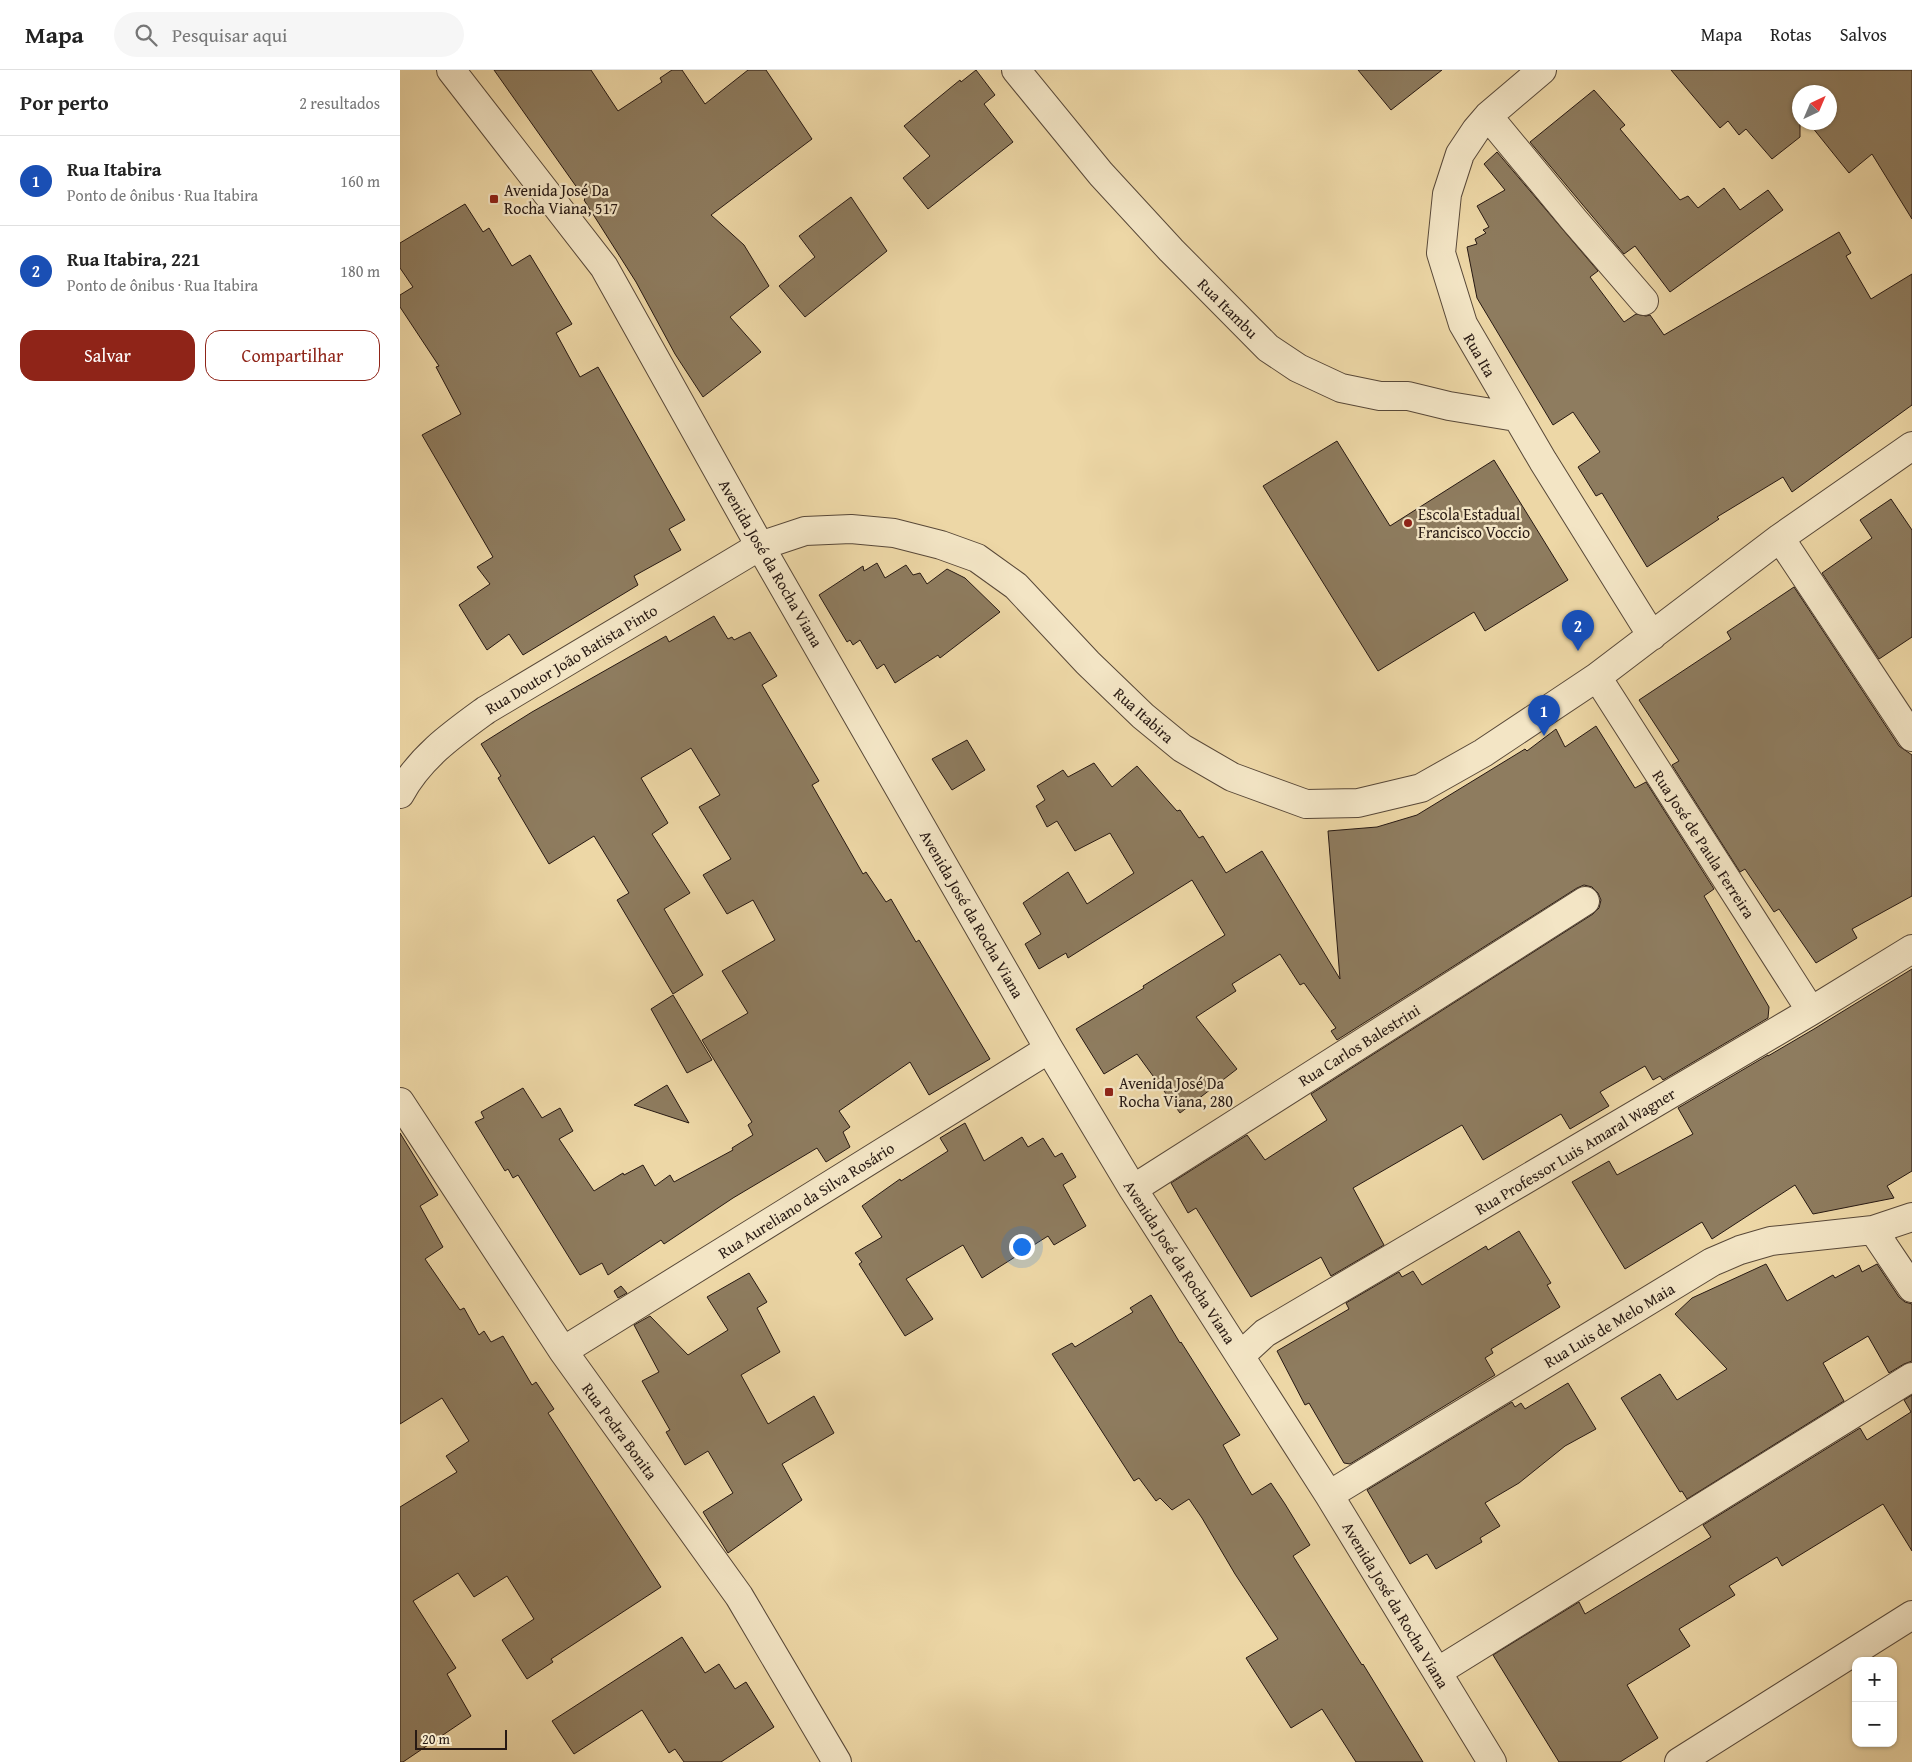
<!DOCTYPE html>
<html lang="pt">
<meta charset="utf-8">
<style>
:root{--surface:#fff;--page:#f6f6f6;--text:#222;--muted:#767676;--line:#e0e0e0;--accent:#8f2418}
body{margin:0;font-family:"Gentium Book Plus",serif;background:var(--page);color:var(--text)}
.controls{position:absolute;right:15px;bottom:15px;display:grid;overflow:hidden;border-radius:10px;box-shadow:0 1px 4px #0004}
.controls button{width:45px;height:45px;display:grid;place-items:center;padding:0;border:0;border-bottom:1px solid var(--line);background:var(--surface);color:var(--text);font:25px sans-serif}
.compass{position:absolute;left:1392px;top:15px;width:45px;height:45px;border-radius:50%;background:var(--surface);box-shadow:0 1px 4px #0004;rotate:44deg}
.scale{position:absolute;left:15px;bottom:12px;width:92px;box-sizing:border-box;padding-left:5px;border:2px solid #271913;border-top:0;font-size:14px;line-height:18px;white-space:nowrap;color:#271913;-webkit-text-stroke:4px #f3e5c5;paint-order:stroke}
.you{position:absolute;left:621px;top:1176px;width:18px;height:18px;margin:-12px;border:4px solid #fff;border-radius:50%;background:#1a73e8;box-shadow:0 0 0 8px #1a73e833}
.badge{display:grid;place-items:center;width:32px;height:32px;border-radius:50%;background:var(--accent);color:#fff;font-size:16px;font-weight:700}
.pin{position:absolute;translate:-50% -41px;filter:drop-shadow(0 1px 2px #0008)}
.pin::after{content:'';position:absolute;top:26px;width:18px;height:15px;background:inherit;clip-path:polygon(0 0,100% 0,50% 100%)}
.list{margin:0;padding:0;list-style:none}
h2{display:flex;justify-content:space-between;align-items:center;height:65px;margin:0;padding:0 20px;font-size:21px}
h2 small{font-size:16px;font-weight:400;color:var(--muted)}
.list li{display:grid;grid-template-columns:32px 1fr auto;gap:15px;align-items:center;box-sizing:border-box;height:90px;padding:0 20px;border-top:1px solid var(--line)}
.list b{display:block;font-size:19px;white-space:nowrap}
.list p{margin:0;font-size:16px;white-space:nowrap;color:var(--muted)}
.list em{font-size:16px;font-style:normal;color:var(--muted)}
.actions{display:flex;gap:10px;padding:15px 20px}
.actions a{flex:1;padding:11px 0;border:1px solid var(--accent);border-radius:15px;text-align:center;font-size:18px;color:var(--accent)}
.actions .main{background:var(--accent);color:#fff}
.icon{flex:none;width:28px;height:28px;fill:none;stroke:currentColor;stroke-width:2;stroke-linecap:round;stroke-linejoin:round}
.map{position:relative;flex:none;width:1512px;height:1692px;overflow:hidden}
header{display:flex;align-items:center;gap:30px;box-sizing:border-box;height:70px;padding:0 25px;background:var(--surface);border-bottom:1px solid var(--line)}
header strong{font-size:24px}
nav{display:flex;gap:28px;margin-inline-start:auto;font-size:18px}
.search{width:350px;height:45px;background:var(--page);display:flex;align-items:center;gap:12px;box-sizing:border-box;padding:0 18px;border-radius:28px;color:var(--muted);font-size:19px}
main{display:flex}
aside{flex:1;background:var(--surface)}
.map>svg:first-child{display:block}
.building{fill:#8e7c5f;stroke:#271913}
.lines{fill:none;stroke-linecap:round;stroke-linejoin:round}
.minor-casing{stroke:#584838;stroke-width:30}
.minor{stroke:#f3e5c5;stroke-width:28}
.poi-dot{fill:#8f2418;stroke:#f3e5c5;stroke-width:2}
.labels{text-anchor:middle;stroke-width:4.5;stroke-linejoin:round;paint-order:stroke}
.poi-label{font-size:16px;fill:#271913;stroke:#f3e5c5;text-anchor:start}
.street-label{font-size:16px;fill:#271913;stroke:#f3e5c5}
</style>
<header>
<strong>Mapa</strong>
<div class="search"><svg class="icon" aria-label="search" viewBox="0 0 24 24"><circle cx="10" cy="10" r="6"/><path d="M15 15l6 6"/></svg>Pesquisar aqui</div>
<nav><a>Mapa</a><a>Rotas</a><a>Salvos</a></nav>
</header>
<main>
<aside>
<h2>Por perto<small>2 resultados</small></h2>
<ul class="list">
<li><span class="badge" style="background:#1a4fb4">1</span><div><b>Rua Itabira</b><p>Ponto de ônibus · Rua Itabira</p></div><em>160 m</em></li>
<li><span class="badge" style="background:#1a4fb4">2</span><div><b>Rua Itabira, 221</b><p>Ponto de ônibus · Rua Itabira</p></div><em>180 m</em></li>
</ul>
<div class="actions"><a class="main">Salvar</a><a>Compartilhar</a></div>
</aside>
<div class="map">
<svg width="1512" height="1692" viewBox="0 0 1512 1692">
<rect width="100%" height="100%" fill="#edd7a6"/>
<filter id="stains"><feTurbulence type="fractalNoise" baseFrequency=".004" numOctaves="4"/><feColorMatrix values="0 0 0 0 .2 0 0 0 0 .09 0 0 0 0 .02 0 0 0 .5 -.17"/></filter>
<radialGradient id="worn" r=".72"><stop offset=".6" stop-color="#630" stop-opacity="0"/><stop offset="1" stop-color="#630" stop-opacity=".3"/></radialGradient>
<!-- building -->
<path class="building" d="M94 0H191L218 41 262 12 260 8 272 0H282L305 34 348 0H366L412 69 311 145 344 175 369 216 330 247 361 282 303 327 275 284 236 212 184 130 185 129Z
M576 0 595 25 584 34 613 72 528 139 503 108 530 86 504 56 560 10 561 12Z
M958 0H1042L991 40Z
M1271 0H1512V149L1472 84 1449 103 1408 52H1430V22H1400V67L1372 89 1346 59 1339 65 1328 51 1320 58Z
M1194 20 1225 55 1220 59 1280 130 1288 126 1298 138 1324 118 1340 140 1368 120 1383 140 1270 222 1235 176 1224 184 1130 72Z
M1097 82 1198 201 1190 207 1224 252 1236 244 1246 246 1250 245 1264 265 1439 162 1451 183 1446 186 1471 229 1512 204V335L1392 422 1383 407 1317 447 1319 449 1247 497 1202 423 1196 426 1178 397 1200 382 1173 342 1153 355 1077 228 1067 177 1077 174 1075 169 1086 163 1083 160 1089 157 1077 136 1105 120 1084 94Z
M451 127 487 181 405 247 379 216 415 187 399 166Z
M65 134 83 162 89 158 112 196 130 185 172 254 156 263 180 307 198 297 285 450 269 459 281 480 234 506 238 515 123 585 109 564 87 580 59 535 90 514 77 497 93 487 22 365 61 344 36 297 39 296 0 237V225L13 217 0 198V173Z
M937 371 990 456 1094 390 1168 510 1085 561 1074 542 978 601 863 416Z
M1491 429 1512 460V567L1479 589 1422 503 1472 468 1460 450Z
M477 493 485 508 506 495 513 505 520 503 527 514 547 499 565 508 600 542 540 588 538 585 495 613 484 594 477 599 460 570 453 575 450 570 447 572 419 525 463 496 464 501Z
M1394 517 1499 676 1512 685V826L1452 859 1457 868 1416 893 1379 839 1374 842 1345 799 1340 802 1272 695 1279 691 1239 630 1331 569 1327 562Z
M314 546 328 569 332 567 334 570 350 562 377 606 362 615 419 711 412 715 463 804 466 802 486 832 491 829 516 872 519 870 590 989 529 1025 510 992 439 1041 450 1057 443 1062 450 1077 426 1092 417 1078 333 1128 264 1174 261 1170 208 1205 202 1193 180 1205 118 1105 113 1108 108 1099 105 1101 75 1052 84 1048 81 1042 123 1018 142 1048 160 1038 173 1061 159 1069 194 1121 223 1103 224 1105 243 1095 255 1116 270 1105 274 1112 333 1080 332 1078 353 1065 348 1055 352 1052 302 970 348 943 322 901 375 870 353 830 327 844 303 805 331 789 299 737 320 725 291 678 241 708 268 753 252 764 290 823 264 839 303 905 273 924 217 830 229 823 194 766 149 794 98 708 101 706 81 674 132 642 266 566 269 572Z
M1196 656 1235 718 1246 712 1314 819 1304 826 1369 937 1368 948 1263 1010 1260 1006 1253 1010 1245 996 1200 1022 1209 1036 1170 1059 1161 1044 1083 1090 1062 1055 953 1118 984 1175 931 1206 921 1187 851 1227 796 1138 788 1143 771 1113 847 1065 865 1090 927 1050 911 1024 1193 844 1199 838 1201 830 1198 823 1192 817 1184 815 1177 818 937 970 931 961 936 958 904 913 900 915 880 884 832 914 836 921 796 947 837 999 780 1043 737 984 704 1004 676 959 744 918 743 916 825 865 792 810 668 888 666 883 639 899 625 874 641 864 623 833 668 802 687 834 734 803 710 763 675 781 657 751 647 757 636 736 645 730 637 716 663 700 668 707 694 693 712 717 737 696 777 741 780 740 799 768 803 766 826 803 862 781 940 909 928 761 977 757 1017 745 1125 679 1127 681 1156 659 1165 677Z
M567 670 585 700 552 720 532 689Z
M1512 899V1101L1487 1116 1494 1128 1413 1144 1395 1115 1312 1169 1302 1152 1225 1199 1172 1112 1209 1091 1217 1105 1293 1064 1278 1038 1368 985V986L1414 959Z
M273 925 312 990 287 1003 251 939Z
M267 1015 289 1053 234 1035Z
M565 1053 584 1091 622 1067 628 1077 643 1068 655 1087 662 1083 676 1107 663 1115 686 1156 654 1175 648 1166 582 1208 563 1175 506 1209 533 1249 505 1266 459 1194 462 1192 455 1183 482 1167 462 1136 500 1109 501 1111 548 1081 540 1068Z
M0 1063 38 1125 20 1136 43 1177 25 1189 60 1240 64 1238 79 1265 84 1261 91 1272 103 1266 132 1315 136 1312 154 1339 148 1343 261 1517 151 1589 153 1592 127 1609 102 1570 134 1549 107 1506 74 1527 58 1503 13 1531 56 1598 47 1604 71 1646 3 1692H0V1437L57 1402 46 1386 69 1371 42 1328 0 1354Z
M1119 1161 1151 1213 1147 1215 1160 1237 1091 1279 1093 1283 1085 1288 1095 1305 950 1394 944 1393 909 1333 905 1335 877 1281 949 1239 946 1233 999 1202 1002 1207 1013 1201 1022 1215 1086 1176 1088 1180Z
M1366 1194 1387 1231 1433 1205 1435 1208 1459 1195 1462 1202 1477 1194 1499 1227 1505 1232 1512 1234V1291L1504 1294 1489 1303 1468 1266 1423 1293 1444 1331 1287 1429 1282 1421 1280 1422 1221 1328 1260 1304 1277 1330 1327 1299 1275 1244 1292 1228Z
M349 1203 367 1232 357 1238 380 1282 341 1305 368 1354 414 1326 434 1363 382 1394 402 1430 328 1483 303 1442 333 1423 308 1381 285 1395 266 1362 270 1360 242 1311 259 1302 234 1255 250 1246 288 1285 328 1260 307 1227Z
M221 1216 227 1223 218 1228 214 1221Z
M751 1225 780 1273 781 1272 840 1365 823 1375 837 1400 852 1425 871 1413 885 1434 910 1475 893 1486 962 1595 963 1594 1023 1692H956L922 1639 891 1658 846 1588 878 1569 835 1504 802 1448 789 1429 772 1440 760 1428 756 1431 739 1408 734 1411 652 1284 672 1273 675 1277 733 1242 730 1238Z
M1168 1313 1196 1359 1165 1376 1119 1413 1085 1433 1100 1456 1080 1468 1082 1472 1036 1499 1027 1484 1010 1494 967 1420 1112 1332 1115 1337 1121 1333 1125 1339Z
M1512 1325V1481L1483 1434 1382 1496 1377 1487 1329 1516 1335 1525 1279 1559 1290 1576 1227 1615 1258 1668 1220 1692H1159L1093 1585 1179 1532 1185 1544 1311 1467 1303 1455 1460 1358 1467 1370 1511 1342 1504 1330Z
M282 1567 305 1603 319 1594 335 1619 346 1612 374 1657 321 1692H284L275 1679 269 1683 242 1640 174 1684 152 1651Z"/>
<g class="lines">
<!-- minor casing -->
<g class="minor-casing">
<path id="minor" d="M51 0 204 197 360 476 649 979 733 1119 929 1425 1092 1692
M616 0 701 104 771 180 868 278 898 298 941 318 980 326H1008L1049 336 1116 347
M1142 0 1088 46 1076 60 1060 84 1047 124 1041 183 1063 254 1143 391 1252 566
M1088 46 1174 150 1244 231
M1380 468 1512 667
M1197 607 1411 941
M0 724C20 687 53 664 86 640L360 476 405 461 451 459 494 463 541 475 577 488 616 516 688 593 743 646 782 678 832 707 906 734 958 733 1021 718 1083 683 1197 607 1380 468 1512 376
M0 1032 163 1281 339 1526 437 1692
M733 1119 1185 831
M1473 1160 1512 1218
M163 1281 649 979
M840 1286 865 1263 1411 941 1512 879
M929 1425 1312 1192 1340 1180 1371 1171 1473 1160 1512 1147
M1037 1602 1512 1307
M1279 1692 1512 1545"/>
</g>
<!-- minor -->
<use href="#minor" class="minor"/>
</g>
<!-- markers -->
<g class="poi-dot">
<rect x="89" y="124" width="10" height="10" rx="2.5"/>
<circle cx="1008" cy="453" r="5"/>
<rect x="704" y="1017" width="10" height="10" rx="2.5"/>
</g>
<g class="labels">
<!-- poi labels -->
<g class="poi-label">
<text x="104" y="126">Avenida José Da<tspan x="104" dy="18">Rocha Viana, 517</tspan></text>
<text x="1018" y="450">Escola Estadual<tspan x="1018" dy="18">Francisco Voccio</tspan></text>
<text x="719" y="1019">Avenida José Da<tspan x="719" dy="18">Rocha Viana, 280</tspan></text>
</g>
<!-- street labels -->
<g class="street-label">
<text transform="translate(828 238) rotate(45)" y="6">Rua Itambu</text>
<text transform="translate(1080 285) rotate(60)" y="6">Rua Ita</text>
<text transform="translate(371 493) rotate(60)" y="6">Avenida José da Rocha Viana</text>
<text transform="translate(171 589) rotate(-31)" y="6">Rua Doutor João Batista Pinto</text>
<text transform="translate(744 645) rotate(42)" y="6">Rua Itabira</text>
<text transform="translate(1304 774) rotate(57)" y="6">Rua José de Paula Ferreira</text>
<text transform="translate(572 844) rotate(60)" y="6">Avenida José da Rocha Viana</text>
<text transform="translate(959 975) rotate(-32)" y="6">Rua Carlos Balestrini</text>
<text transform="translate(1175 1081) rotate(-31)" y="6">Rua Professor Luis Amaral Wagner</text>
<text transform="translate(406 1130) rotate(-32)" y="6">Rua Aureliano da Silva Rosário</text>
<text transform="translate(780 1192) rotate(57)" y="6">Avenida José da Rocha Viana</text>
<text transform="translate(1209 1255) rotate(-31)" y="6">Rua Luis de Melo Maia</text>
<text transform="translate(220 1361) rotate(54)" y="6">Rua Pedra Bonita</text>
<text transform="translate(996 1535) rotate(59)" y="6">Avenida José da Rocha Viana</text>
</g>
</g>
<rect width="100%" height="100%" filter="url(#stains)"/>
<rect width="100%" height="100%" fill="url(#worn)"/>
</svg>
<div class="controls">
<button>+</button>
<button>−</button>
</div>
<svg class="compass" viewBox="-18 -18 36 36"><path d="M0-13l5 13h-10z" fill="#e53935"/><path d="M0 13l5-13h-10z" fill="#767676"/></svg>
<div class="scale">20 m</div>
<div class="you"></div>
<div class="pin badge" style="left:1144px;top:666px;background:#1a4fb4">1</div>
<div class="pin badge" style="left:1178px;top:581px;background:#1a4fb4">2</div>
</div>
</main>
